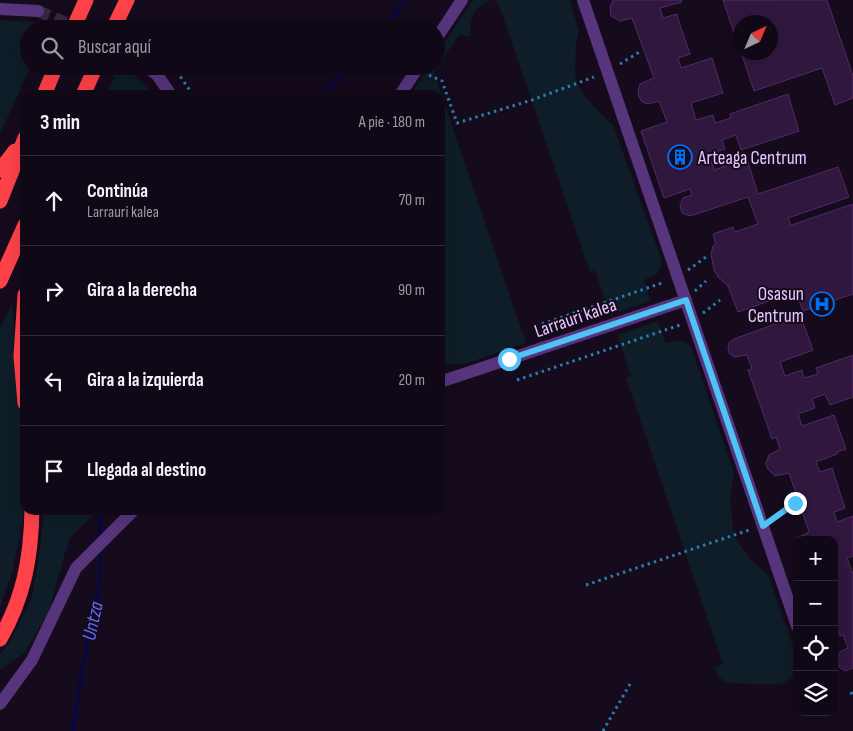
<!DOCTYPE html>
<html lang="es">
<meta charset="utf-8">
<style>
:root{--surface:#100816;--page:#1e1623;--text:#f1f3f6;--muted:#9c9aa1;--line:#302935}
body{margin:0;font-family:"Sofia Sans Condensed",sans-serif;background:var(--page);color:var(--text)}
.controls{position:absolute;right:15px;bottom:15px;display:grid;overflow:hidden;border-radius:10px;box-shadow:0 5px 20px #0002}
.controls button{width:45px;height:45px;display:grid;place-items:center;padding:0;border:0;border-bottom:1px solid var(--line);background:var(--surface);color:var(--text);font:25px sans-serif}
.compass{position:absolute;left:733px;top:15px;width:45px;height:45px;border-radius:50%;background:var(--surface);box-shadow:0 5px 20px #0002;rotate:44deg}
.stop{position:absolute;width:15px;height:15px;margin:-11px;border:4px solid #4fc3f7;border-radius:50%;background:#fff}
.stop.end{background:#4fc3f7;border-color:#fff;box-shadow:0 1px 5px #0008}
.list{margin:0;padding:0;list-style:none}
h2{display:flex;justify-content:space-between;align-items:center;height:65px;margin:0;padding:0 20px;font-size:21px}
h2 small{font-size:16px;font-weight:400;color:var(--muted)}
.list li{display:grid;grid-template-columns:32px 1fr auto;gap:15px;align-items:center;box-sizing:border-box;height:90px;padding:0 20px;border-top:1px solid var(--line)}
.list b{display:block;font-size:19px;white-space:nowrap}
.list p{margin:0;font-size:16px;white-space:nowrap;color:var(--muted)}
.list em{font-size:16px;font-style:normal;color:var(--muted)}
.icon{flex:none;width:28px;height:28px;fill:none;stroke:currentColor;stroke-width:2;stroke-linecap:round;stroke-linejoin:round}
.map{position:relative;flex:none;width:853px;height:731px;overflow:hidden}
.search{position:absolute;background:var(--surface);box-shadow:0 5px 20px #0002;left:20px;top:20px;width:425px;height:55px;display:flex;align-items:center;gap:12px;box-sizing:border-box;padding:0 18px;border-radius:28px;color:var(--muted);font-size:19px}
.panel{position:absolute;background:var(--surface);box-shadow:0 5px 20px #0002;left:20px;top:90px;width:425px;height:425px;border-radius:15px}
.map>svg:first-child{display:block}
.green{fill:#0e1d27}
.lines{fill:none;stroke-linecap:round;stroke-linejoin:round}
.stream{stroke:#0b0839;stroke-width:5}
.building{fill:#30173e;stroke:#52296a}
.minor-tunnel{stroke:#35273f;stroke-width:12;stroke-dasharray:12 6;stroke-linecap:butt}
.path{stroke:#2b7daf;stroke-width:3;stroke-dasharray:2.5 4;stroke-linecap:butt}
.minor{stroke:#57357d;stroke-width:12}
.highway{stroke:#ff424a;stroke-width:15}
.highway-bridge{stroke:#ff424a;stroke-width:15}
.route{stroke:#4fc3f7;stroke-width:6}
.labels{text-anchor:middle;stroke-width:4;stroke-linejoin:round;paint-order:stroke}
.poi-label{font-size:19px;fill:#e6c7ff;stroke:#160b1d;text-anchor:start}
.street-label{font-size:19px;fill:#e6c7ff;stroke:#160b1d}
.water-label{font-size:20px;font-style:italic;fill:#5e6eff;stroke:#160b1d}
</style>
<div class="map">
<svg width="853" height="731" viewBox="0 0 853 731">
<rect width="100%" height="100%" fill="#160b1d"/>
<!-- green -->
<path class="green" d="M473 0H491C474 7 468 18 471 36L459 35 434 73 526 343 464 364 454 365 440 363V95H410L429 66H436V55Z
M493 0H570L579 31 576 43 575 75 579 88 596 109 613 125 662 261 658 273 644 280 651 301 610 315 595 270 590 272 498 2Z
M0 20 31 22 48 26 46 29H29V66H31L0 134Z
M119 66C132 70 144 85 154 95H106Z
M12 303 23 429 25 500 22 525 12 572 0 607V328Z
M658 321 666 343 681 340 691 347 734 473 730 500 733 528 736 540 751 560 768 575 797 657 795 672 790 679 781 685 727 683 717 675 714 668 723 664 626 378 631 376 617 335Z
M44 510H99L69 539 48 614 24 653 0 670V654L7 646 31 601 39 556Z"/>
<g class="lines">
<!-- stream -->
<path class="stream" d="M383 29 405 0
M322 95 351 66
M100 539 101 510
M73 731 82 670 99 589 100 548"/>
</g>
<!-- building -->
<path class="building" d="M613 0H681L682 2 660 8 663 18 677 14 678 19 690 54 678 58 681 68 712 58 723 93 691 103 696 120 713 115 715 123 731 118 730 114 788 94 799 131 741 150 736 135 722 140 725 149 709 154 714 170 747 159 758 194 838 167 849 197 788 218 791 225 853 204V294L803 311 794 288 768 297 769 301 738 312 728 286 718 277 714 270 711 254 713 246 716 245 713 234 733 227 735 232 758 224 748 197 690 216 682 213 680 206 683 198 692 195 690 189 664 198 641 131 667 122 659 101 648 104 642 102 639 97 638 92 640 84 654 78 632 18 620 21 611 16 610 8Z
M723 0H827L853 76V98L835 105 822 68 754 91 741 52H770V22H740V51Z
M800 315 813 350 780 362 785 376 802 370 804 378 818 374 816 368 853 355V397L830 405 825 394 812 399 815 408 798 414 802 426 834 415 846 449 837 452V454L816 462 820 472 832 468 845 508 834 512 837 522 853 516V556L847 558 853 574V668L845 671 839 667 836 661 840 652 848 648 843 635 840 636 834 620V540H797V553L795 545 797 538 809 532 789 473 775 476 767 468 766 463 769 455 780 449 776 437 772 439 748 370 752 369 747 355 734 357 729 353 728 349 729 343 734 339Z"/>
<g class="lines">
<!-- minor-tunnel -->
<path class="minor-tunnel" d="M38 11 80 29"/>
<!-- path -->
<path class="path" d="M140 27 165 29
M620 64 641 51
M173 66 193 95
M429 75 442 81 457 123 532 100 594 77
M688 270 706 257
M695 291 706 281
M703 313 720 300
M542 324 665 282
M517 380 680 325
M775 517 795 503
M586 585 749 530
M851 692 853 697
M603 731 630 684"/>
<!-- minor -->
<path class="minor" d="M583 0 797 626
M0 9 38 11
M436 39 462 0
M146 66 158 76 171 95
M400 95 419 66
M440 382 686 300
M0 704 32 660 76 568 134 510"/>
<!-- highway -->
<path class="highway" d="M44 95 56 66
M83 95 96 66
M0 170 15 151
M0 201 25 138
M0 281 25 225
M25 295 21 356 25 403
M0 639C24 597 31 558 32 510"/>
<!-- highway-bridge -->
<path class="highway-bridge" d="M73 29 86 0
M113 29 127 0"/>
</g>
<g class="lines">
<!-- route -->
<path class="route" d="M509 359 686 300 763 526 795 503"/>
</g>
<!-- icons -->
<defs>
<g id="building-ring" transform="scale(1.25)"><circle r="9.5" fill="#160b1d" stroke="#0070f2" stroke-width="1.5"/><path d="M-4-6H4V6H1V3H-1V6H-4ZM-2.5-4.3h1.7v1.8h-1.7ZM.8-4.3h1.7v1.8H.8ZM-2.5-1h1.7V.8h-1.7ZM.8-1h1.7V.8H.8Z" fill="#0070f2"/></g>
<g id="hospital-ring" transform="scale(1.25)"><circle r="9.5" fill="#160b1d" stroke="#0070f2" stroke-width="1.5"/><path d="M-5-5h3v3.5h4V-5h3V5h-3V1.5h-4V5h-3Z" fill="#0070f2"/></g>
</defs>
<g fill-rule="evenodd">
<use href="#building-ring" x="680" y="157"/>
<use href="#hospital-ring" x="822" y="304"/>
</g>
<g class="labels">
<!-- poi labels -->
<g class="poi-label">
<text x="698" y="164">Arteaga Centrum</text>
<text x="804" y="300" text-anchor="end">Osasun<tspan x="804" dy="22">Centrum</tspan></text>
</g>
<!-- street labels -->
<g class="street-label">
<text transform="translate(575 317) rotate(-19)" y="7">Larrauri kalea</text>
</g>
<!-- water labels -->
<g class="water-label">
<text transform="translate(92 621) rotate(-78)" y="7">Untza</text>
</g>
</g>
</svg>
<div class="controls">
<button>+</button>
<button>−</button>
<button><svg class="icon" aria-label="locate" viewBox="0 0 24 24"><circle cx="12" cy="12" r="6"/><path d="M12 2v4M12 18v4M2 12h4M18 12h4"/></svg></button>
<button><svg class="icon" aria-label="layers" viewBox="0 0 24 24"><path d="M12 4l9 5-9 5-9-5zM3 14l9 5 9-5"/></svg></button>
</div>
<svg class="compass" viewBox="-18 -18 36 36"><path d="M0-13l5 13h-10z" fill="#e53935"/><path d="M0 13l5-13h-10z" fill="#9c9aa1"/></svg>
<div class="stop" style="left:509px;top:359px"></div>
<div class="stop end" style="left:795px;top:503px"></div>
<div class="search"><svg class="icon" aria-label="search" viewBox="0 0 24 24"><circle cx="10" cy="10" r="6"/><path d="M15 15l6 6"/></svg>Buscar aquí</div>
<section class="panel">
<h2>3 min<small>A pie · 180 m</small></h2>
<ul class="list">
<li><svg class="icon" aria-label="ahead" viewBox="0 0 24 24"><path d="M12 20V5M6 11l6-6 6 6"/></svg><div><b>Continúa</b><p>Larrauri kalea</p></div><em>70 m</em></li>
<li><svg class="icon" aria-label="right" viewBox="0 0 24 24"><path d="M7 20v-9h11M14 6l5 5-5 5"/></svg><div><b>Gira a la derecha</b></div><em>90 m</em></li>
<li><svg class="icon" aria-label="left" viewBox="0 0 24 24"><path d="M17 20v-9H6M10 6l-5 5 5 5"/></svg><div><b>Gira a la izquierda</b></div><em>20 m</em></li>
<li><svg class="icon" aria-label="arrive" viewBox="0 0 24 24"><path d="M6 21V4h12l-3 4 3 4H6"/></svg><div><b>Llegada al destino</b></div></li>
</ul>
</section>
</div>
